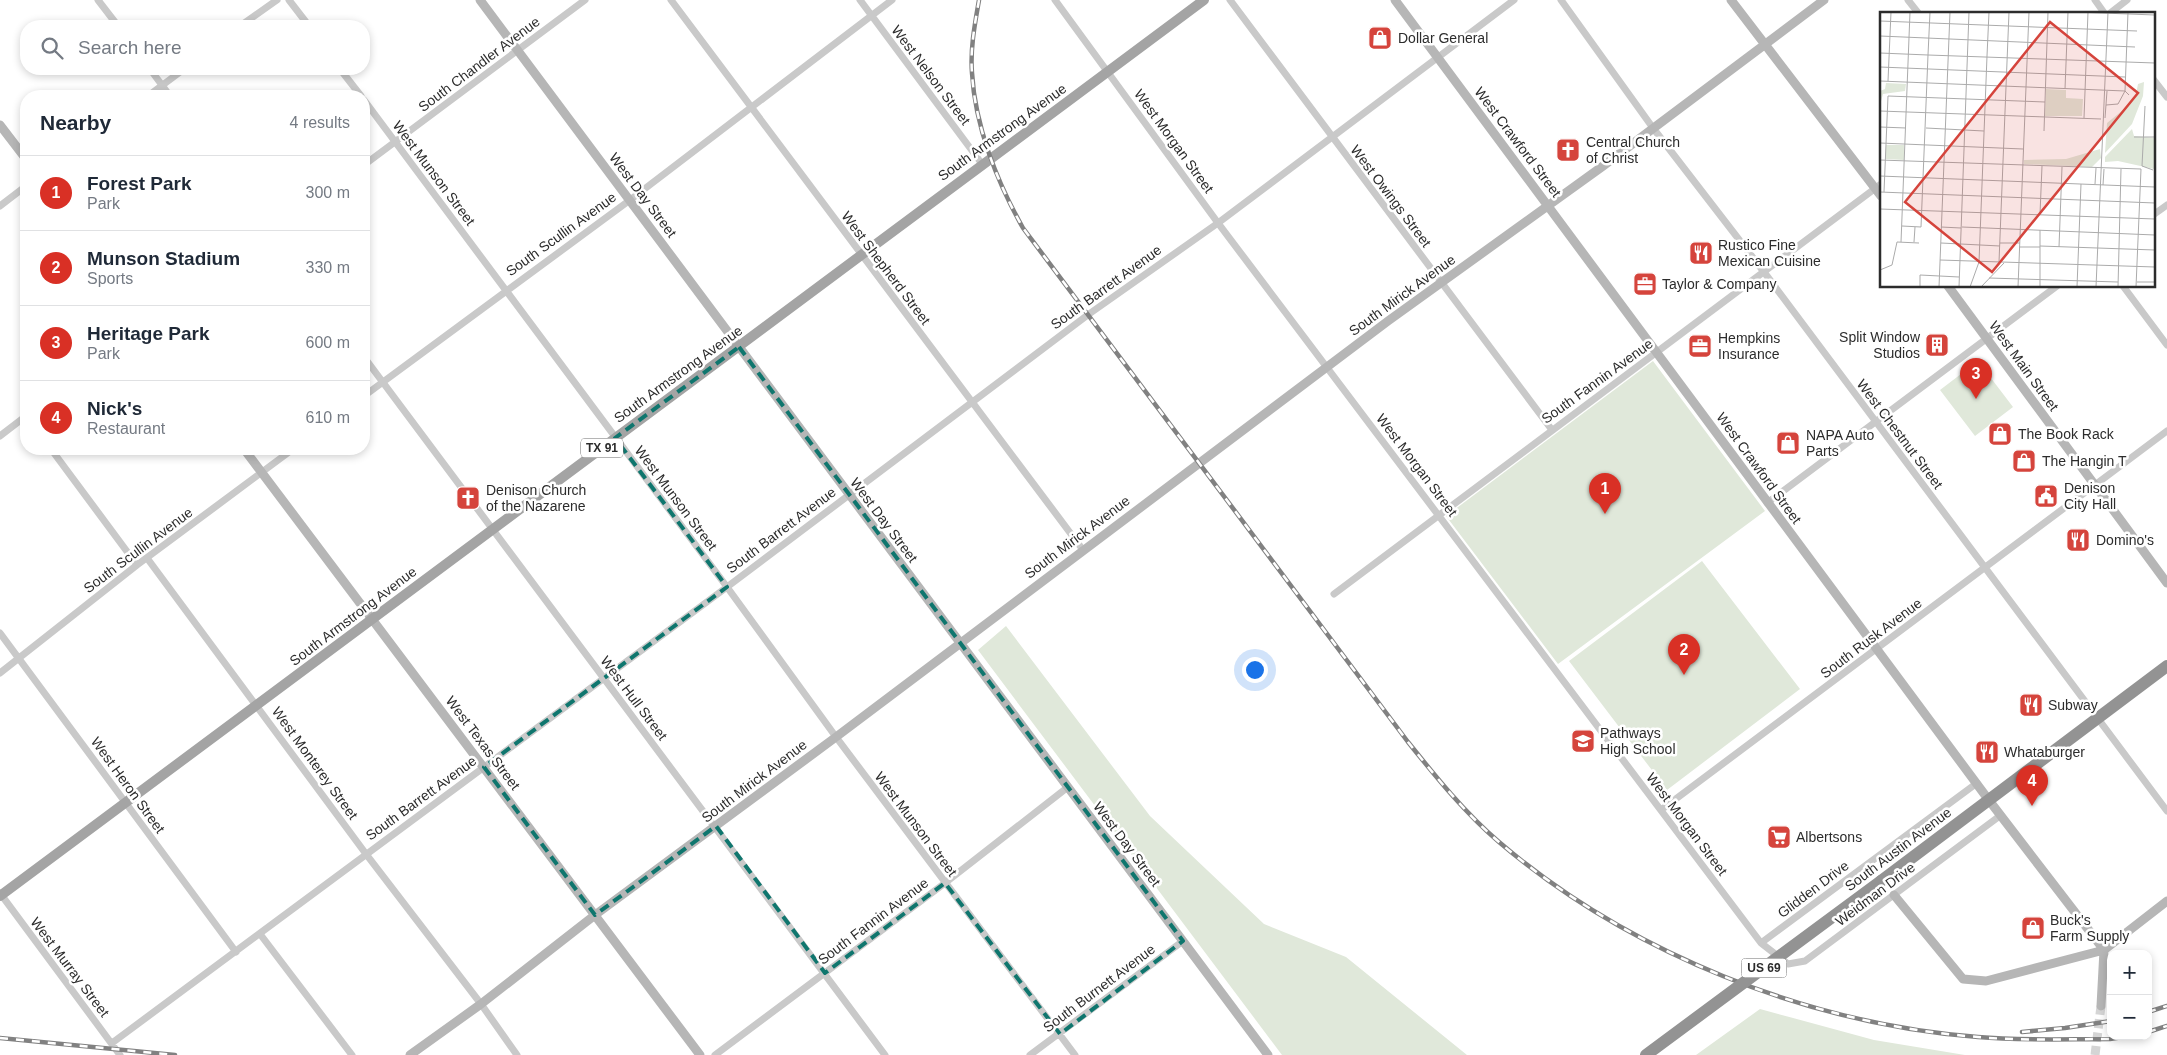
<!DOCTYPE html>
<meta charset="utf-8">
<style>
:root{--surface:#fff;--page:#f6f6f7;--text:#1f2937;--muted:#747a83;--line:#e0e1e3;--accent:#d93025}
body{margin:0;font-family:Helvetica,sans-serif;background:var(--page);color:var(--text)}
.controls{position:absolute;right:15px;bottom:15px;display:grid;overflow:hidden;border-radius:10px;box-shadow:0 2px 8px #0003}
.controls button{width:45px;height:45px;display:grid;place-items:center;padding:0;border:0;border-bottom:1px solid var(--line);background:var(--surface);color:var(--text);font:25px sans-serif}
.you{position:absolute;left:1254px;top:669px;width:18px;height:18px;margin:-12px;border:4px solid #fff;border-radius:50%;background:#1a73e8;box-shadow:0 0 0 8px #1a73e833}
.badge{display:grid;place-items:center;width:32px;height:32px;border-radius:50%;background:var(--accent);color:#fff;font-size:16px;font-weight:700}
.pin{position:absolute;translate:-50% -41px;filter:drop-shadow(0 1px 2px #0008)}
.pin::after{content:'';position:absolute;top:26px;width:18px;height:15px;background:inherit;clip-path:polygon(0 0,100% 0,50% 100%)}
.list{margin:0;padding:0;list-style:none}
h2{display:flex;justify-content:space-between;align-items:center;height:65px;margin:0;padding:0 20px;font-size:21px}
h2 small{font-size:16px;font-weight:400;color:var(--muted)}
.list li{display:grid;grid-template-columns:32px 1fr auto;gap:15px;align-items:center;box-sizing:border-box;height:75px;padding:0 20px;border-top:1px solid var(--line)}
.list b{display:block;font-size:19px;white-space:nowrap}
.list p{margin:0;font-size:16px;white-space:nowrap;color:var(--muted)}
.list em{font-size:16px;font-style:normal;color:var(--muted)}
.icon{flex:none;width:28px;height:28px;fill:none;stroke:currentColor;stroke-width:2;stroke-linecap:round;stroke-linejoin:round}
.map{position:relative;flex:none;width:2167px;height:1055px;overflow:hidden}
.search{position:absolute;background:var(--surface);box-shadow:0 2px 8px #0003;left:20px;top:20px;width:350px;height:55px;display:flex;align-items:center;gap:12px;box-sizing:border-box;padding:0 18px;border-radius:20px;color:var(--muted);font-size:19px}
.panel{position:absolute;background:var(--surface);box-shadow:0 2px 8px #0003;left:20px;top:90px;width:350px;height:365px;border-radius:20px}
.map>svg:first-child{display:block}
.green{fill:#e0e8da}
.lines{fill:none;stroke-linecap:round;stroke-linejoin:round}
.secondary-tunnel{stroke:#d5d5d5;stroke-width:9;stroke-dasharray:9 4.5;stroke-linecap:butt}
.street{stroke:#c9c9c9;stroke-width:7}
.secondary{stroke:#b6b6b6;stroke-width:9}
.primary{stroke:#a4a4a4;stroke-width:10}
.highway{stroke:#939393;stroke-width:12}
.rail-casing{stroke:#818181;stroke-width:4.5}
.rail{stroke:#fff;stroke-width:2.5;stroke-dasharray:8;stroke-linecap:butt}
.highway-bridge{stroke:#939393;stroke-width:12}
.marked{fill:none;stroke:#0f766e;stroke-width:4;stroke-dasharray:10 6;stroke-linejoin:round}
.labels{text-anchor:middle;stroke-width:5;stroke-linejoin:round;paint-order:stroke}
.shield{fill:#fff;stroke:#6b6b6b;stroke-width:1}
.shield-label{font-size:12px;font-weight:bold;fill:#2c2c2c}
.poi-label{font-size:14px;fill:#2c2c2c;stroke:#fff;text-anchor:start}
.street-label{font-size:14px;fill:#2c2c2c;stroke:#fff}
.inset-road{fill:none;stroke:#ababab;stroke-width:1}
.view{fill:#d5443c;fill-opacity:0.15;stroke:#d5443c;stroke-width:2.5}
.inset-edge{fill:none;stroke:#2c2c2c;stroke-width:2.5}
</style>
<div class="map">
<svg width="2167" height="1055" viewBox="0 0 2167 1055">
<rect width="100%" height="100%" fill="#fff"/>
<!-- green -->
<path class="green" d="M1653 361 1765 511 1558 664 1446 516Z
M1978 361 2013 407 1975 436 1940 390Z
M1702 561 1800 689 1667 790 1569 661Z
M1006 626 1150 816 1264 924 1346 957 1467 1055H1282L978 650Z
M1760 1009 1874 1040 1965 1055H1696Z"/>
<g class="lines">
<!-- secondary-tunnel -->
<path class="secondary-tunnel" d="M2095 1055 2101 1006"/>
<!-- street -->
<path class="street" d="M98 0 118 26
M289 0 309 26
M671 0 1083 550
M860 0 982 164
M1055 0 1218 223 1761 943 1788 964 1805 961 2001 815
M1230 0 1552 430
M1561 0 1653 128 1764 272 2167 811
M1908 0 1919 14
M2095 0 2105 14
M2109 14 2127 0
M240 26 277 0
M150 69 170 96
M340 69 361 96
M2153 79 2167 97
M148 96 184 69
M364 100 727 587 836 737 1075 1055
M364 165 585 0
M0 206 26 186
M2153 215 2167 205
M2123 286 2167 345
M364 357 885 1055
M364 396 630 200 892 0
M0 436 26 416
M51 449 137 565
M1767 503 2057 286
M147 558 366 854 481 1004 517 1055
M1334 594 1881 184
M0 633 236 952
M0 673 137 565 293 449
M1661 810 2167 431
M0 893 120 1055
M260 934 352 1055
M1761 943 1977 783
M112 1043 727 587 1089 314 1218 223 1514 0
M715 1055 945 883 1068 787
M1030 1055 1183 941"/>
<!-- secondary -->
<path class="secondary" d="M480 0 1268 1055
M1395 0 1988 799 2104 950
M1731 0 1881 196
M0 125 26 159
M1948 286 2167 583
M244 449 700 1055
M1894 895 1963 979 1986 981 2104 950 2167 901
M2101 1006 2104 950
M410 1055 481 1004 595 915 836 737 1388 321 1603 166 1824 0"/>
<!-- primary -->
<path class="primary" d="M0 896 1204 0"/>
<!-- highway -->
<path class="highway" d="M1881 881 2167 666"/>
<!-- rail casing -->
<g class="rail-casing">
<path id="rail" d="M979 0C975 23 970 49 972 73 975 126 997 182 1023 228L1408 742C1436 777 1465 813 1499 842 1629 953 1808 1024 1978 1037 2022 1041 2066 1039 2110 1039L2129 1036
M2148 1012 2167 1006
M2022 1032 2065 1028 2111 1021
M2148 1032 2167 1026
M0 1038 175 1055"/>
</g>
<!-- rail -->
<use href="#rail" class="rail"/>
<!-- highway-bridge -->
<path class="highway-bridge" d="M1646 1055 1881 881"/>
</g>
<!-- marked area -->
<path class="marked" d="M739 347 1183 941 1060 1034 945 883 825 973 716 826 595 915 484 767 727 587 615 438Z"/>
<!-- icons -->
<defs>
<g id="shop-square" transform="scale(1.25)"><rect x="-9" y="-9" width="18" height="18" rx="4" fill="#d5443c" stroke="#fff"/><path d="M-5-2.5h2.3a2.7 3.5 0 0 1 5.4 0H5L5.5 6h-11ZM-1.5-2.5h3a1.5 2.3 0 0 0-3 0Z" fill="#fff"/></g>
<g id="church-square" transform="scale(1.25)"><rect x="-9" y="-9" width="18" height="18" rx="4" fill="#d5443c" stroke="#fff"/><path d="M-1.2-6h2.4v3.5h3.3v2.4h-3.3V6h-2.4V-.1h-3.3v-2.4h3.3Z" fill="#fff"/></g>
<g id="restaurant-square" transform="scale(1.25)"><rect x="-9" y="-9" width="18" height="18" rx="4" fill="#d5443c" stroke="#fff"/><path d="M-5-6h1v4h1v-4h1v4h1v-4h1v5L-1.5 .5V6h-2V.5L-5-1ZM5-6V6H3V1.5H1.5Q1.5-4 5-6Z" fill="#fff"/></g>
<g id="office-square" transform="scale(1.25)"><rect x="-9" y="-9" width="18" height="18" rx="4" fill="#d5443c" stroke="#fff"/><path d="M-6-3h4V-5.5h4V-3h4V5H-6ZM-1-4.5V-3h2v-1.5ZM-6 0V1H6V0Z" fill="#fff"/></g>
<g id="building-square" transform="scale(1.25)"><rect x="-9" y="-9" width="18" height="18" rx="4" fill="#d5443c" stroke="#fff"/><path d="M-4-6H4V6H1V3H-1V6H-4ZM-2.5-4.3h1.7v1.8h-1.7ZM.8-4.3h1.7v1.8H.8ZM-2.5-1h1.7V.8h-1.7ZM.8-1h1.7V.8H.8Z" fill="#fff"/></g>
<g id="civic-square" transform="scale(1.25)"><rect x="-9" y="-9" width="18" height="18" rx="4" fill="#d5443c" stroke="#fff"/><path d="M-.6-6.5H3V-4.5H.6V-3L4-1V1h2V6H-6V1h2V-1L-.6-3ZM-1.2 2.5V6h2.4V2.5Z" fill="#fff"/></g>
<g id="school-square" transform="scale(1.25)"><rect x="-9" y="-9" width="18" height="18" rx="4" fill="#d5443c" stroke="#fff"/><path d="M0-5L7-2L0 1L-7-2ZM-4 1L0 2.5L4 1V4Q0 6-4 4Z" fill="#fff"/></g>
<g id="supermarket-square" transform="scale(1.25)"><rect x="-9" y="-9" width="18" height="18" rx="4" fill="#d5443c" stroke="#fff"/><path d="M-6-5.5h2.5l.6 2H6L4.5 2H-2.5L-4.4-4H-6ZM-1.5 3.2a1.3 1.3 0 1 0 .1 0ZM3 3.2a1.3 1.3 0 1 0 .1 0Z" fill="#fff"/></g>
</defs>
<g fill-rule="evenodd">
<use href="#shop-square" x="1380" y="38"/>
<use href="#church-square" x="1568" y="150"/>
<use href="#restaurant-square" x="1701" y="253"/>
<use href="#office-square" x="1645" y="284"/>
<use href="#building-square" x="1937" y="345"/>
<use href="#office-square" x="1700" y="346"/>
<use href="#shop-square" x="2000" y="434"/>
<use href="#shop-square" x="1788" y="443"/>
<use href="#shop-square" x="2024" y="461"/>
<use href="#civic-square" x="2046" y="496"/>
<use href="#church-square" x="468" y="498"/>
<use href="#restaurant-square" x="2078" y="540"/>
<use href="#restaurant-square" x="2031" y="705"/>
<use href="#school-square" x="1583" y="741"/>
<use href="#restaurant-square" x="1987" y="752"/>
<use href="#supermarket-square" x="1779" y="837"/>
<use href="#shop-square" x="2033" y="928"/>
</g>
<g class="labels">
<!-- shield labels -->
<g class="shield">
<rect x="581" y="438.5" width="42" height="19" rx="4"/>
<rect x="1741.5" y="958.5" width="45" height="19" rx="4"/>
</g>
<g class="shield-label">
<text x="602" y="452">TX 91</text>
<text x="1764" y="972">US 69</text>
</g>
<!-- poi labels -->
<g class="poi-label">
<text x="1398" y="43">Dollar General</text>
<text x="1586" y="147">Central Church<tspan x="1586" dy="16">of Christ</tspan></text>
<text x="1718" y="250">Rustico Fine<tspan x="1718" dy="16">Mexican Cuisine</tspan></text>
<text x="1662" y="289">Taylor &amp; Company</text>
<text x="1920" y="342" text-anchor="end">Split Window<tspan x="1920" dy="16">Studios</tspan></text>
<text x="1718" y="343">Hempkins<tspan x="1718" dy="16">Insurance</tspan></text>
<text x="2018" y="439">The Book Rack</text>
<text x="1806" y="440">NAPA Auto<tspan x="1806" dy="16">Parts</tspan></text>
<text x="2042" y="466">The Hangin T</text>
<text x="2064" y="493">Denison<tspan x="2064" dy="16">City Hall</tspan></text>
<text x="486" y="495">Denison Church<tspan x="486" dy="16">of the Nazarene</tspan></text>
<text x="2096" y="545">Domino's</text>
<text x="2048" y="710">Subway</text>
<text x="1600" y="738">Pathways<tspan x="1600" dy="16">High School</tspan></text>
<text x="2004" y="757">Whataburger</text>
<text x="1796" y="842">Albertsons</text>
<text x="2050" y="925">Buck's<tspan x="2050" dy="16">Farm Supply</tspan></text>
</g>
<!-- street labels -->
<g class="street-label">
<text transform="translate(479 64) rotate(-37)" y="5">South Chandler Avenue</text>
<text transform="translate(931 75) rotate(53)" y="5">West Nelson Street</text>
<text transform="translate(1002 132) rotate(-36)" y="5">South Armstrong Avenue</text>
<text transform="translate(1174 141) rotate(54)" y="5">West Morgan Street</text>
<text transform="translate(1518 142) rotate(53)" y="5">West Crawford Street</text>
<text transform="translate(434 173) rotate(53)" y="5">West Munson Street</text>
<text transform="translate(643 195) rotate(53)" y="5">West Day Street</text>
<text transform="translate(1391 196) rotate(53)" y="5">West Owings Street</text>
<text transform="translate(561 234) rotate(-36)" y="5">South Scullin Avenue</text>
<text transform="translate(886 268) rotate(53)" y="5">West Shepherd Street</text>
<text transform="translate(1106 287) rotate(-36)" y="5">South Barrett Avenue</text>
<text transform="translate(1402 295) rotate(-36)" y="5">South Mirick Avenue</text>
<text transform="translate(2024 366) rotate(54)" y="5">West Main Street</text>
<text transform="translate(678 374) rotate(-36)" y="5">South Armstrong Avenue</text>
<text transform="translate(1597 381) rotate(-36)" y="5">South Fannin Avenue</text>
<text transform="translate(1900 434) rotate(53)" y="5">West Chestnut Street</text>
<text transform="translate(1417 465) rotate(53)" y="5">West Morgan Street</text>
<text transform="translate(1759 468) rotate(54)" y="5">West Crawford Street</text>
<text transform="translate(676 498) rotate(53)" y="5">West Munson Street</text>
<text transform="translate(884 520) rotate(53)" y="5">West Day Street</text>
<text transform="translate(781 530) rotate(-37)" y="5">South Barrett Avenue</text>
<text transform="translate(1077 537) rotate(-37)" y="5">South Mirick Avenue</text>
<text transform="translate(138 550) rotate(-37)" y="5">South Scullin Avenue</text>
<text transform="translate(353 616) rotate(-37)" y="5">South Armstrong Avenue</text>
<text transform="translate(1871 638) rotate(-37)" y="5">South Rusk Avenue</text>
<text transform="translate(634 698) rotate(53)" y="5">West Hull Street</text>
<text transform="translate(483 743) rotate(53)" y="5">West Texas Street</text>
<text transform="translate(315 763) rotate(54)" y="5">West Monterey Street</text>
<text transform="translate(754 781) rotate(-37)" y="5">South Mirick Avenue</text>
<text transform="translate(128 785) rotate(54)" y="5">West Heron Street</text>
<text transform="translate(421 798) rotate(-36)" y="5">South Barrett Avenue</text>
<text transform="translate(916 824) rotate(53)" y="5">West Munson Street</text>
<text transform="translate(1687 824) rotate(53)" y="5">West Morgan Street</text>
<text transform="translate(1127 844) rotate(53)" y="5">West Day Street</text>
<text transform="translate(1898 849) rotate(-37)" y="5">South Austin Avenue</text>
<text transform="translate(1813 889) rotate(-37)" y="5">Glidden Drive</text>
<text transform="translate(1875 894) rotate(-37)" y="5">Weidman Drive</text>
<text transform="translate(873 921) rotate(-37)" y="5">South Fannin Avenue</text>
<text transform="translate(70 967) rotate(53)" y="5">West Murray Street</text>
<text transform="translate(1099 988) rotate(-37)" y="5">South Burnett Avenue</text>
</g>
</g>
<!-- overview -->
<g transform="translate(1880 12)">
<rect width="275" height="275" fill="#fff"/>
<path d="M264 70 263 84 252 112 225 141 227 111 248 94 256 82 258 72ZM6 71 26 72 25 79 3 82 0 93V79L5 77ZM166 77 186 78V86L203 87 202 104H165ZM252 117 254 124 275 126 274 157 238 149 225 150V145ZM6 133H24V148L5 147ZM220 137 221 146 212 155 144 152V148L186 147Z" fill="#e0e8da"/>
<path class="inset-road" d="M50 0 48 43 275 51M196 0 275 3M248 0 245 79 249 83M0 9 257 19M0 24 255 35M0 41 48 43 41 215 22 214M107 44 109 0M0 55 245 65M0 69 245 79 238 92 226 93M8 69 11 0M185 77 188 0M265 94 262 154 273 158M0 99 221 107M204 106 208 0M225 106 227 79M0 115 26 116M46 116 104 119M164 119 168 0M254 125H275M0 131 143 137M0 148 261 157 256 275M0 164 275 175M215 172 216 156M223 173 224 157M0 180 275 191M4 180 8 84 165 90M0 197 275 207M160 202 162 154M61 215 81 216M82 215 275 223M21 230 30 0M34 230 35 215M61 231 120 234M120 231H140M160 234 275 238M139 235H160M179 235 182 155M60 248 275 255M119 250 129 0M0 258 12 253 17 230 39 231M109 266 238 270M257 270H275M40 275V263L79 265M59 275 70 0M79 275 89 0M90 275 99 250 107 44M101 275 124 251M138 275 149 0M160 275V218M197 275 201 172M216 275 228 0M238 275 241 157"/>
<path class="view" d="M170 10 258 81 112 260 25 190Z"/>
<rect width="275" height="275" class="inset-edge"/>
</g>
</svg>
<div class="controls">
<button>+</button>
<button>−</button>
</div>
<div class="you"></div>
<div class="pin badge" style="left:1605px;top:514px">1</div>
<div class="pin badge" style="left:1684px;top:675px">2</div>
<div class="pin badge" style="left:1976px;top:399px">3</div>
<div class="pin badge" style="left:2032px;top:806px">4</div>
<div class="search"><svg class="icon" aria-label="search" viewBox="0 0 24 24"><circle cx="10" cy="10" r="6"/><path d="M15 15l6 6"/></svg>Search here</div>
<section class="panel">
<h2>Nearby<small>4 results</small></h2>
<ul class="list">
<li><span class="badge">1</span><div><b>Forest Park</b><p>Park</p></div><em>300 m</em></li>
<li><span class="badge">2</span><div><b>Munson Stadium</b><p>Sports</p></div><em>330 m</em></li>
<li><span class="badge">3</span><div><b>Heritage Park</b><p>Park</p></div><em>600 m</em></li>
<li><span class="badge">4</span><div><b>Nick's</b><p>Restaurant</p></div><em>610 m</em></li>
</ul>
</section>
</div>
